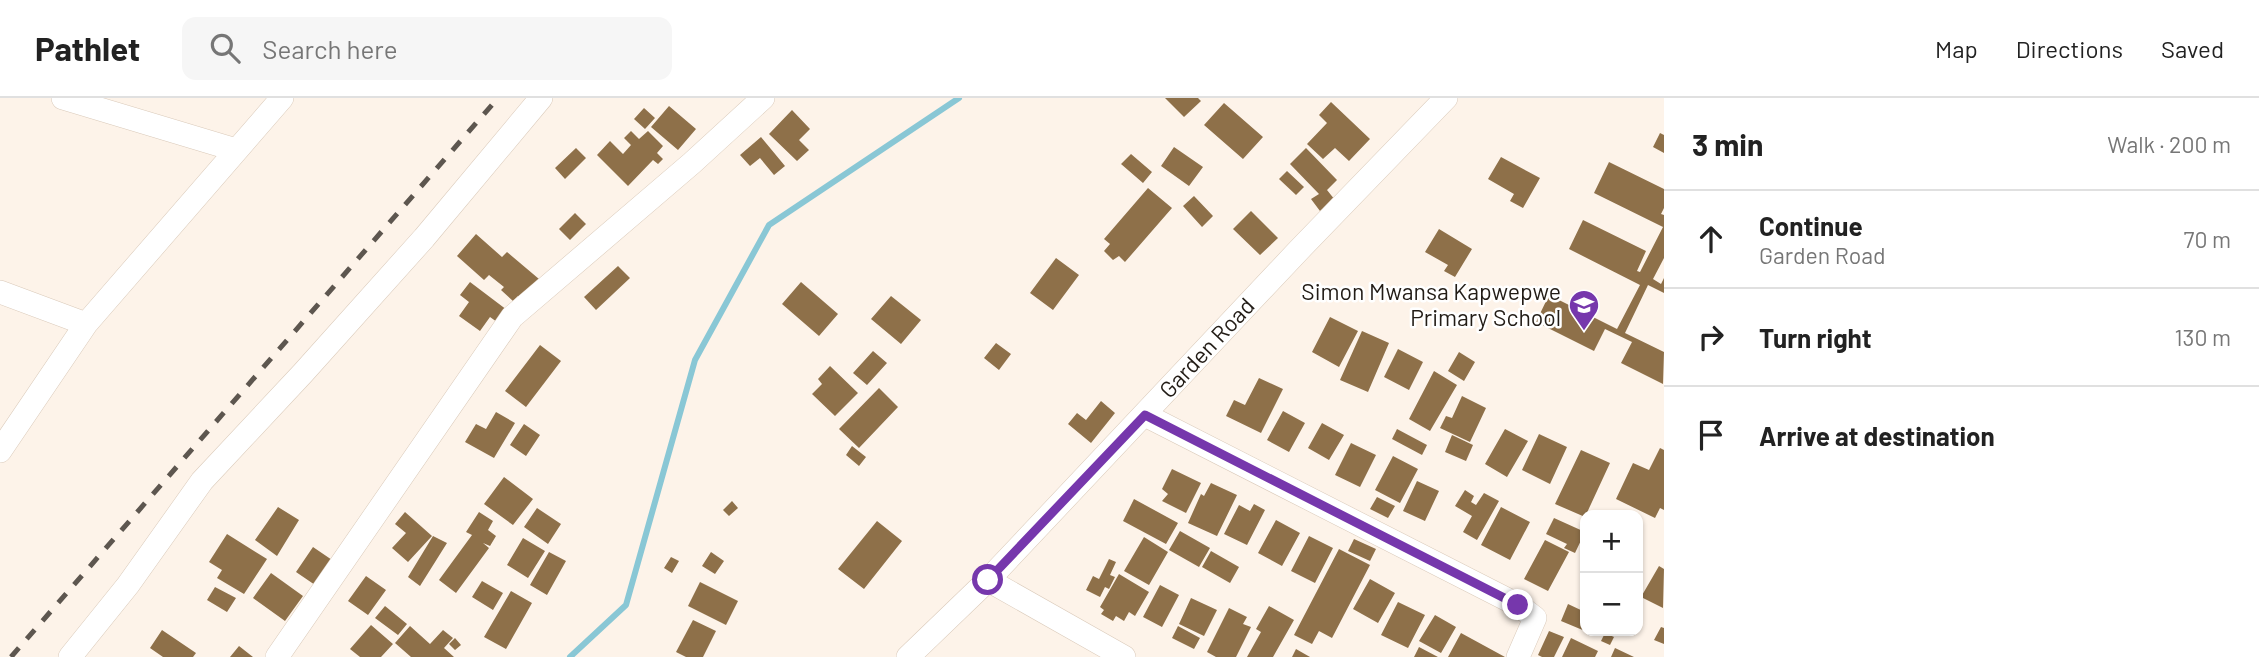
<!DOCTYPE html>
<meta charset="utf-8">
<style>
:root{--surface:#fff;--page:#f6f6f6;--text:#222;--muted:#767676;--line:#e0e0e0}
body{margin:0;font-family:Barlow,sans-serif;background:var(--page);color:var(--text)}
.controls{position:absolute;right:21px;bottom:21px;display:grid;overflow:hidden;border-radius:14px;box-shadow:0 2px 5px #0004}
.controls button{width:63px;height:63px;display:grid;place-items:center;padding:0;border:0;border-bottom:2px solid var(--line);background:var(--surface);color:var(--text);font:35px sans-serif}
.stop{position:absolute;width:21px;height:21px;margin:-16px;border:5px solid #7637ac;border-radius:50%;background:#fff}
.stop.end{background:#7637ac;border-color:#fff;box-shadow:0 2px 7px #0008}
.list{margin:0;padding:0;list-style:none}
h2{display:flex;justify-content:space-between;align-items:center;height:91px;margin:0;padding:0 28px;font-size:30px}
h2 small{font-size:23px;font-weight:400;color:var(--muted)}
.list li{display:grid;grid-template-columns:46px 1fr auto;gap:21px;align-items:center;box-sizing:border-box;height:98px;padding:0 28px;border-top:2px solid var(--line)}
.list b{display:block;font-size:26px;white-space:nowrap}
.list p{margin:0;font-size:23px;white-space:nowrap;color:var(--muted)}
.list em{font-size:23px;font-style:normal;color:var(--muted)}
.icon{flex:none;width:38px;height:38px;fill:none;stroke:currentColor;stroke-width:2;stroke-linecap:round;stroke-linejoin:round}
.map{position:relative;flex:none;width:1664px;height:559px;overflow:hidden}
header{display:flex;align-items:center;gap:42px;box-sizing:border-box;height:98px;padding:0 35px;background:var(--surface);border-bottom:2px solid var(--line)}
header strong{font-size:33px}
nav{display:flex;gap:38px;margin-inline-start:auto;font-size:24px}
.search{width:490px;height:63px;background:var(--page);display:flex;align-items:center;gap:18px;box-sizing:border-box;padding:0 24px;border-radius:14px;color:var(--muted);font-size:26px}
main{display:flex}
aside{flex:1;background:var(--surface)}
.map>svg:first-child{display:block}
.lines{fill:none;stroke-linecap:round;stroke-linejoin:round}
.stream{stroke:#89c7d5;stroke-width:6}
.building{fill:#8e7049}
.street-casing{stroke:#dacaba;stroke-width:24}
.street{stroke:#fff;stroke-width:23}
.rail{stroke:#5d564f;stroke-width:5;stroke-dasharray:12 12;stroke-linecap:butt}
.route{stroke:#7637ac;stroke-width:9}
.labels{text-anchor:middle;stroke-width:5;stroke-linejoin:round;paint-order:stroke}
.poi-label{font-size:23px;fill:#221c16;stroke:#fff;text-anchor:end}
.street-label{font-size:23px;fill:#221c16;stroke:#fff}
</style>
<header>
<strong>Pathlet</strong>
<div class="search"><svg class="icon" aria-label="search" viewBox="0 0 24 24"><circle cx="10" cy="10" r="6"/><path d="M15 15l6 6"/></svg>Search here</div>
<nav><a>Map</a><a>Directions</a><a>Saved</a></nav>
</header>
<main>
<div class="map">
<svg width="1664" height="559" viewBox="0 0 1664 559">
<rect width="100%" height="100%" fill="#fdf3e9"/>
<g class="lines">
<!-- stream -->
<path class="stream" d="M570 559 626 507 695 262 769 127 959 0"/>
</g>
<!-- building -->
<path class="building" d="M1165 0H1198L1201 3 1184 19Z
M1331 4 1370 41 1349 63 1335 50 1323 61 1307 46 1327 25 1319 17Z
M1224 5 1263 39 1243 61 1204 27Z
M669 8 696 31 678 52 651 29Z
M644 10 655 20 645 31 634 21Z
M792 12 810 31 799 42 809 52 797 63 769 36Z
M631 33 639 41 648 33 663 48 657 55 663 61 658 66 653 62 628 88 597 57 610 43 623 56 631 47 624 40Z
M1660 35 1664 37V55L1653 49Z
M761 39 785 68 774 77 760 60 750 68 740 57Z
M1174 49 1203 69 1189 88 1161 68Z
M576 50 586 60 565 81 555 70Z
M1306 50 1337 82 1327 92 1335 102 1320 113 1311 101 1319 96 1290 66Z
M1131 56 1152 74 1143 85 1121 66Z
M1501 59 1540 80 1523 110 1510 103 1514 96 1488 81Z
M1609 64 1664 91V110L1661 116 1664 117V160L1653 181 1661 186 1664 180V195L1648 187 1625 235 1664 254 1663 286 1621 265 1632 244 1605 231 1594 253 1536 224 1549 197 1617 231 1640 187 1569 151 1583 122 1646 153 1637 173 1640 174 1663 129 1594 95Z
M1287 73 1304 89 1296 97 1279 81Z
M1148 90 1172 110 1125 164 1119 158 1113 162 1104 153 1110 146 1104 141Z
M1194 98 1213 118 1202 129 1183 108Z
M1251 113 1278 140 1260 157 1233 131Z
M575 115 586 126 570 142 559 131Z
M1439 131 1472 151 1455 179 1444 173 1448 167 1425 154Z
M476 136 502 159 507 154 539 181 522 201 518 198 513 203 501 192 504 189 489 177 484 182 457 158Z
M1056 160 1079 177 1053 212 1030 195Z
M618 168 630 180 596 212 584 199Z
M470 184 507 212 497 224 490 219 480 233 459 218 469 204 460 197Z
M801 184 838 216 819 238 782 206Z
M891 198 921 222 901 246 871 221Z
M1330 219 1358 233 1339 269 1312 254Z
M1362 233 1389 245 1368 294 1340 282Z
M996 245 1011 256 999 272 984 260Z
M540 247 561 263 526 309 505 293Z
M1398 251 1423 264 1409 292 1384 279Z
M873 253 887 265 867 287 853 275Z
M1459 254 1475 264 1464 283 1448 273Z
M830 268 858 295 835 318 812 296 822 286 818 281Z
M1434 273 1457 287 1430 333 1409 321Z
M1259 280 1283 291 1261 335 1226 318 1234 302 1245 307Z
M879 290 898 309 859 350 839 331Z
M1462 298 1486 310 1470 344 1440 330 1446 318 1452 320Z
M1101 303 1115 315 1091 345 1068 326 1077 315 1086 322Z
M1283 313 1305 325 1289 354 1267 342Z
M496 314 515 325 494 360 465 344 476 326 486 331Z
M1322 325 1344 337 1329 362 1308 350Z
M524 326 540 337 526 358 510 347Z
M1397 331 1427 347 1422 357 1392 341Z
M1505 331 1528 343 1507 379 1485 366Z
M1539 336 1567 349 1550 386 1522 372Z
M1452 337 1473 347 1466 363 1445 354Z
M1351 345 1376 357 1360 389 1335 377Z
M852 348 866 359 859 368 846 357Z
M1660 350 1664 352V412L1660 410 1655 420 1616 401 1633 365 1649 372Z
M1581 352 1610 365 1585 419 1555 406Z
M1393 358 1418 371 1400 405 1375 392Z
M1172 371 1201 385 1186 415 1162 403 1168 396 1162 391Z
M504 379 533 401 513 427 484 406Z
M1417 383 1439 393 1425 423 1403 413Z
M1211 385 1237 397 1217 438 1188 425 1201 396 1204 398Z
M1465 392 1474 398 1471 404 1476 407 1484 395 1499 403 1477 442 1463 434 1472 418 1455 408Z
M1377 399 1395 408 1388 420 1370 411Z
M1134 401 1178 425 1166 446 1123 423Z
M732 403 738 410 729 418 723 412Z
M1254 406 1265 412 1247 447 1224 436 1239 407 1250 413Z
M278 409 299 422 277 458 255 442Z
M1501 409 1530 424 1510 462 1481 447Z
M537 410 561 426 548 446 524 429Z
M405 414 432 438 408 464 392 450 406 435 395 426Z
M479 414 493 423 488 432 496 438 490 448 483 445 489 450 456 495 439 482 472 437 466 434Z
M1554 420 1585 434 1575 455 1564 450 1567 446 1546 436Z
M1276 422 1300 435 1282 468 1258 455Z
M877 423 902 443 864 491 838 471Z
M1180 433 1210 450 1199 469 1169 452Z
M227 436 267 461 244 496 217 480 222 472 209 464Z
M433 438 447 445 420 488 408 479Z
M1309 438 1333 450 1315 485 1291 473Z
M1144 439 1168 454 1149 487 1124 473Z
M523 440 545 453 528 480 507 467Z
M1354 441 1376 451 1370 463 1348 453Z
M1545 442 1569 454 1548 493 1524 481Z
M313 449 335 464 318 489 296 474Z
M1339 451 1370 467 1332 540 1319 533 1312 546 1294 537Z
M1211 453 1239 469 1230 485 1202 469Z
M549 454 566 463 547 497 530 487Z
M711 454 724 463 715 476 702 468Z
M671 459 679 463 672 475 664 470Z
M1109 461 1116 464 1110 477 1115 479 1109 491 1105 489 1100 499 1086 492 1093 478 1099 481Z
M1659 468 1664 471 1663 510 1641 499Z
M271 475 303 498 285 523 253 500Z
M1119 476 1149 494 1135 518 1129 514 1124 523 1116 518 1113 523 1101 516 1104 512 1100 509Z
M366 478 386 492 368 517 348 503Z
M1370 481 1395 495 1378 525 1353 511Z
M482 483 503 495 493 512 472 499Z
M700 484 738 503 726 527 688 508Z
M1160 487 1179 497 1162 529 1143 519Z
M215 489 236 500 227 514 207 502Z
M511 493 532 505 506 551 484 539Z
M1191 500 1217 512 1204 538 1179 526Z
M1398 504 1425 517 1408 550 1381 537Z
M1568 506 1585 514V533L1561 523Z
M385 508 407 526 398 537 375 520Z
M1269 508 1294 522 1273 559H1247L1261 534 1256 531Z
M1229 510 1247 519 1243 526 1251 529 1236 559H1216L1207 554Z
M1435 517 1456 529 1441 555 1419 543Z
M693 522 716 533 703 559H686L676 554Z
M371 527 393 546 381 559H360L350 551Z
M410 528 430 546 443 532 453 540 444 550 454 559H411L395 545Z
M1178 528 1200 540 1194 551 1172 540Z
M1661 529 1664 530V546L1654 542Z
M162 532 196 555 193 559H163L150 550Z
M1549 533 1564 539 1554 559H1542L1538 557Z
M1461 535 1505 559H1448Z
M1605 535 1614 539 1610 547 1601 543Z
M455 540 461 547 455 552 449 546Z
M1571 540 1598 553 1595 559H1562Z
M239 548 253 559H230Z
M1419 549 1438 559H1414Z
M1615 550 1634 559H1611Z
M1296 551 1310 559H1292Z"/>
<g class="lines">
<!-- street casing -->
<g class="street-casing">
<path id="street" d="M63 0 236 52
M0 194 86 226
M1145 317 1518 507 1535 520 1518 559
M0 353 86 226 282 0
M988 482 1124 559
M70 559 128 487 202 383 303 275 424 140 541 0
M277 559 512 219 692 65 763 0
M908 559 988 482 1298 153 1446 0"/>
</g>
<!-- street -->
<use href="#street" class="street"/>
<!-- rail -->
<path class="rail" d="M11 559 498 0"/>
</g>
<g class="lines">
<!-- route -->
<path class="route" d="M988 482 1145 317 1518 507"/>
</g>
<!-- icons -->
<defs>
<g id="school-pin" transform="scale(1.575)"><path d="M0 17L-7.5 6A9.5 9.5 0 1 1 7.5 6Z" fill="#7637ac" stroke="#fff"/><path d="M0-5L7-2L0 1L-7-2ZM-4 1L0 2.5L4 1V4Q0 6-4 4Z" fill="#fff"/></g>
</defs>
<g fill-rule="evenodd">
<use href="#school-pin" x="1584" y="207"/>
</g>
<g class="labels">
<!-- poi labels -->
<g class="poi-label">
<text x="1561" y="202">Simon Mwansa Kapwepwe<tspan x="1561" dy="26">Primary School</tspan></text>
</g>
<!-- street labels -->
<g class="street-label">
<text transform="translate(1207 250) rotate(-47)" y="8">Garden Road</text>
</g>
</g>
</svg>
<div class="controls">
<button>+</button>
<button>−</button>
</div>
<div class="stop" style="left:988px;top:482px"></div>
<div class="stop end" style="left:1518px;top:507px"></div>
</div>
<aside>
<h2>3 min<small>Walk · 200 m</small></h2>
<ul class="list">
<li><svg class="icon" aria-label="ahead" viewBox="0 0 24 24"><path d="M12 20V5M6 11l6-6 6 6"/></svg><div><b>Continue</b><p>Garden Road</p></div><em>70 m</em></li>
<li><svg class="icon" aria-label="right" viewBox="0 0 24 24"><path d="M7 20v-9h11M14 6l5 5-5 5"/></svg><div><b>Turn right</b></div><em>130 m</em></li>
<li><svg class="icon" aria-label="arrive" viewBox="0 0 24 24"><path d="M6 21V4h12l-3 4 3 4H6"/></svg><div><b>Arrive at destination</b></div></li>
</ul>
</aside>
</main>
